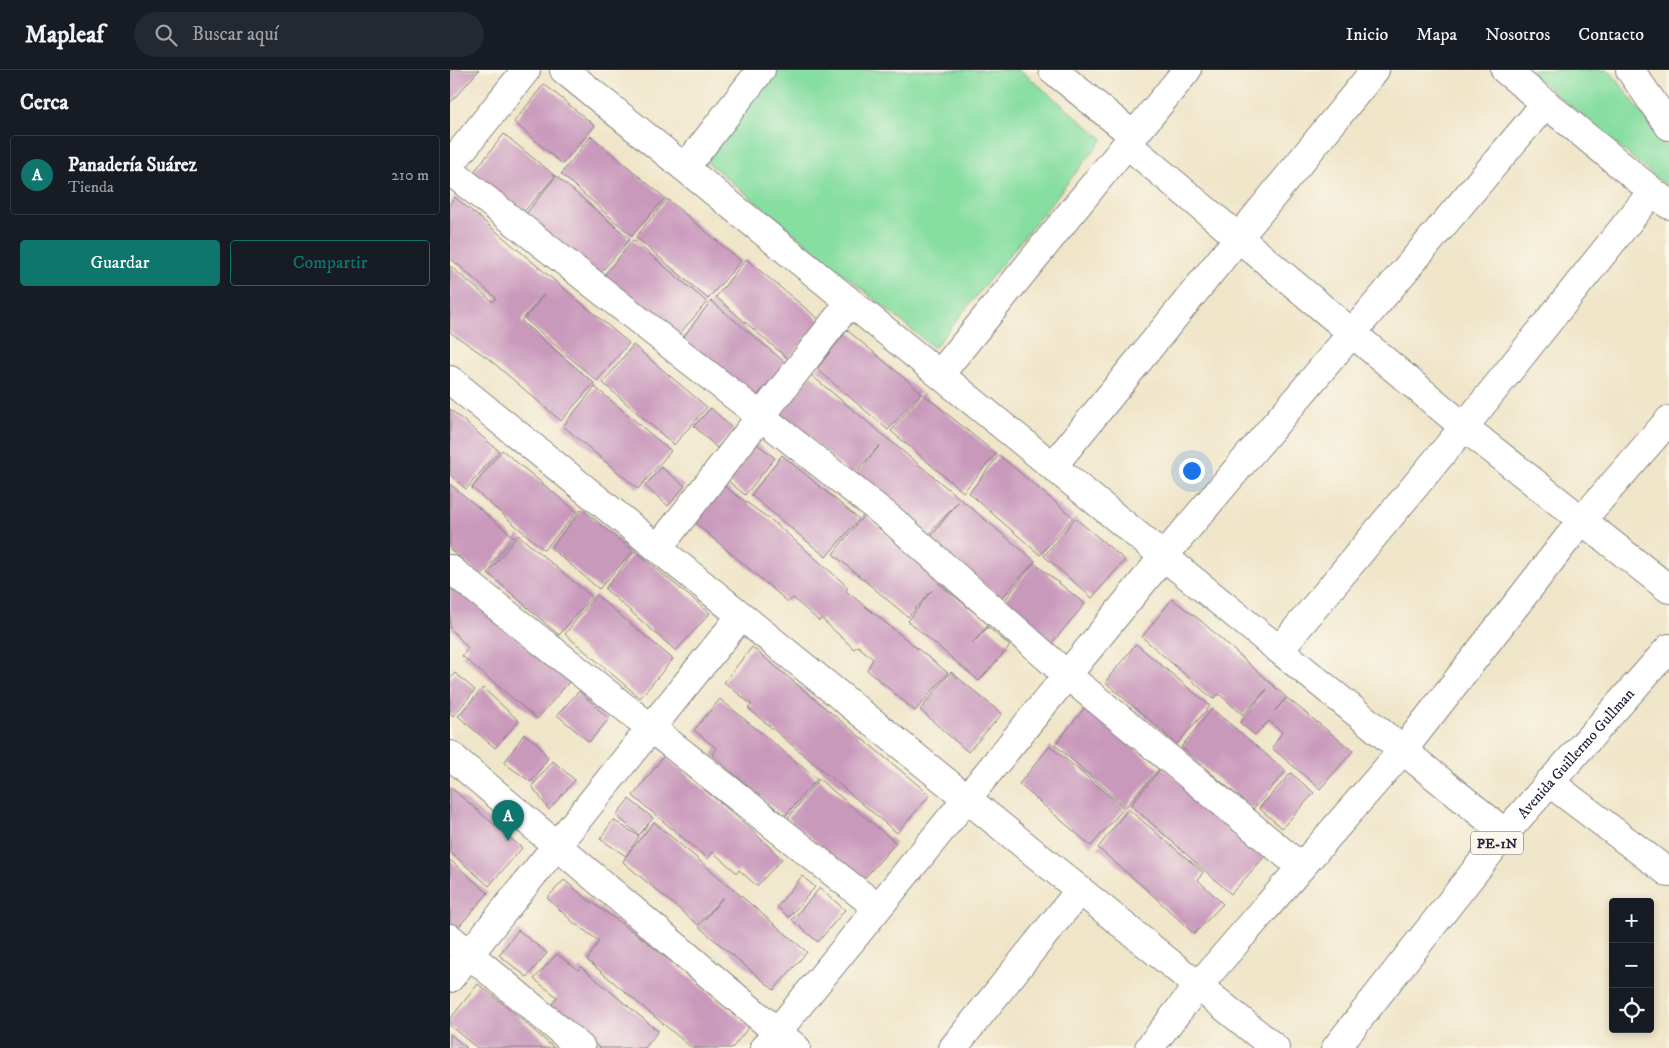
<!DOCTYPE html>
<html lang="es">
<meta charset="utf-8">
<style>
:root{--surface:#171b24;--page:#242831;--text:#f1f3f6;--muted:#9ea1a6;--line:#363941;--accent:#0f766e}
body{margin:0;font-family:"IM FELL DW Pica",serif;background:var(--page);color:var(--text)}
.controls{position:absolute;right:15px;bottom:15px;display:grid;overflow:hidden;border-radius:5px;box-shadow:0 2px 8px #0003}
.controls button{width:45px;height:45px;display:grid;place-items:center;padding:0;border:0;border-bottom:1px solid var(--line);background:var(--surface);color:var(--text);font:25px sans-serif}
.you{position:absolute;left:741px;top:400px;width:18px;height:18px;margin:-12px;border:4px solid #fff;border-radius:50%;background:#1a73e8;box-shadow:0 0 0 8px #1a73e833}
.badge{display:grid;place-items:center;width:32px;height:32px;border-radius:50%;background:var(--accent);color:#fff;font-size:16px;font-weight:700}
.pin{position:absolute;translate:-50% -41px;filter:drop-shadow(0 1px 2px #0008)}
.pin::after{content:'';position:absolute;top:26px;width:18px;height:15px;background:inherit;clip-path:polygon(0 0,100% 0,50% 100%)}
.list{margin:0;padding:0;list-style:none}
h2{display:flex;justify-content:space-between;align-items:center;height:65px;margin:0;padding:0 20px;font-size:21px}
h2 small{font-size:16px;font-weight:400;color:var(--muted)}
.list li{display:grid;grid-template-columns:32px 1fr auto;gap:15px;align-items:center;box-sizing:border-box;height:80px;margin:0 10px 10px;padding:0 10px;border:1px solid var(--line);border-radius:5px}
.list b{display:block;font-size:19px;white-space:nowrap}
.list p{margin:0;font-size:16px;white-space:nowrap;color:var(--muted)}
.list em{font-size:16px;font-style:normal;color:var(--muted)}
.actions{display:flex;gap:10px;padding:15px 20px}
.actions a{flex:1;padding:11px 0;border:1px solid var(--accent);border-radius:5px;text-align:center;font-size:18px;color:var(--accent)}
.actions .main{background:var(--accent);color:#fff}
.icon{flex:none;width:28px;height:28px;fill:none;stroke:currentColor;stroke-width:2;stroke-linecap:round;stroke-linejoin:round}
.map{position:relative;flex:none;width:1219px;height:978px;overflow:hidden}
header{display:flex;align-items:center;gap:30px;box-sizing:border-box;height:70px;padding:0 25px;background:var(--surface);border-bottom:1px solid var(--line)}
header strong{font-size:24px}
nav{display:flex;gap:28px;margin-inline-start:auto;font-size:18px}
.search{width:350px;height:45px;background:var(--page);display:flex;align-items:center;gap:12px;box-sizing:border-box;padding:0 18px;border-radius:28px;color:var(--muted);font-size:19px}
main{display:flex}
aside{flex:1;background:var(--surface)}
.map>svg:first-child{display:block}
.green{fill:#87dea1;stroke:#54806e}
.building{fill:#c999bc}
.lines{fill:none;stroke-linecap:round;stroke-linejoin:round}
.minor-casing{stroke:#888482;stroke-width:30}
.primary-casing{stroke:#888482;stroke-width:30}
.minor{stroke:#fff;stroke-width:28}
.primary{stroke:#fff;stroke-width:28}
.labels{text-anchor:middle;stroke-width:4;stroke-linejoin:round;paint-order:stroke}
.shield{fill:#fbf7ec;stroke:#636270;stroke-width:1}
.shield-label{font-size:14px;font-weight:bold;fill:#22223b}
.street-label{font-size:15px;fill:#22223b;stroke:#fbf7ec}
</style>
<header>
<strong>Mapleaf</strong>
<div class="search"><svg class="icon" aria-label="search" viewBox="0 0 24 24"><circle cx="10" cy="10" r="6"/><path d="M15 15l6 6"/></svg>Buscar aquí</div>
<nav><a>Inicio</a><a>Mapa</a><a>Nosotros</a><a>Contacto</a></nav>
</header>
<main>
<aside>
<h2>Cerca<small></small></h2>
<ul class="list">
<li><span class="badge">A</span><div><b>Panadería Suárez</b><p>Tienda</p></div><em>210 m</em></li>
</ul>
<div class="actions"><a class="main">Guardar</a><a>Compartir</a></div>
</aside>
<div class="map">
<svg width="1219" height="978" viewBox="0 0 1219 978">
<rect width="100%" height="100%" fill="#fbf7ec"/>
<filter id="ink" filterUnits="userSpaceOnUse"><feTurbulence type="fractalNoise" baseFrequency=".02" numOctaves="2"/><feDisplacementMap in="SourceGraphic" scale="10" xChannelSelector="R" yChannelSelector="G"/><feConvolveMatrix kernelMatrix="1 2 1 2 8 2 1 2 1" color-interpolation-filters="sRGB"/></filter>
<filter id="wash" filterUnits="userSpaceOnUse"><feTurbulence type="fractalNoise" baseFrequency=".0096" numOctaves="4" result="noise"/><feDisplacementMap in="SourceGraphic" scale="20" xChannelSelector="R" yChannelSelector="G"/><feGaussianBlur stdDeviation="1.12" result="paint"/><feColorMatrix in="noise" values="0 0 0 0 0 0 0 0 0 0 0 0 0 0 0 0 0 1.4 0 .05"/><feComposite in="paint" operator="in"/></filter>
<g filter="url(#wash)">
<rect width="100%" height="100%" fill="#efe5c8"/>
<!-- green -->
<path class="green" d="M325 0H570L653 69 484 278 256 91Z
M1077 0H1159L1219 79V118Z"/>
<g id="blocks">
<!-- building -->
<path class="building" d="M0 0H29L0 33Z
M94 14 145 56 112 94 64 52Z
M54 64 105 106 72 144 23 103Z
M141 66 215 128 182 166 111 104Z
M106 106 180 169 147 207 75 145Z
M5 127 179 273 147 311 75 249 94 224 71 251 144 313 111 351 39 289 0 262V196L43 232 46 228 0 188V133Z
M217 129 291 191 258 229 186 167Z
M183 170 257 232 224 270 152 208Z
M296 189 371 251 338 289 266 227Z
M261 231 336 293 302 331 231 270Z
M397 260 471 322 438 360 367 299Z
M183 275 257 337 224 375 153 313Z
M361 305 585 491 551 529 480 468 508 432 476 468 405 406 430 375 402 405 331 343Z
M145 317 221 381 188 419 113 356Z
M472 323 546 384 513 422 441 361Z
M261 338 284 360 267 378 244 356Z
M0 339 49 381 16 419 0 405Z
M302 370 325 388 295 425 272 406Z
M52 380 127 442 94 480 22 418Z
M332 385 409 449 376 487 301 425Z
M549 385 623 447 590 485 519 423Z
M211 397 235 416 218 436 195 416Z
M0 414 64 467 31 506 0 479Z
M271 414 325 453 398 517 396 521 498 603 465 641 417 600 423 589 408 576 404 579 371 548 369 551 343 528 338 532 242 450Z
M132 439 183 481 149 519 101 478Z
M414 445 491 509 488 513 539 554 522 574 538 557 560 576 529 611 458 551 482 520 458 547 383 484Z
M625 448 675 490 642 528 594 486Z
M68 465 142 527 109 565 38 503Z
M185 481 260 543 226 581 155 519Z
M584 493 635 534 602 573 554 531Z
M0 515 120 611 87 649 12 586 18 578 0 558Z
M146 525 223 589 190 628 115 564Z
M722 529 750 550 836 627 825 641 837 628 903 681 870 719 822 678 832 662 819 651 805 665 790 653 817 619 793 645 769 624 763 629 692 567Z
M686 574 760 636 727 674 655 612Z
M302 577 480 725 447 763 298 638 302 635 274 612Z
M501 602 552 644 518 682 470 640Z
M5 603 25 620 3 646 0 643V609Z
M33 618 69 651 45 678 8 646Z
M129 621 159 649 139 672 107 645Z
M270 629 367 709 334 747 262 685 266 678 244 660Z
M635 637 709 699 676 737 605 675Z
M762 639 836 701 803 739 731 677Z
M74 664 88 674 98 688 81 712 54 693Z
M600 676 674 738 641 776 569 714Z
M214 686 291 750 332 789 307 816 289 800 287 803 263 782 258 789 183 726Z
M103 691 125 710 99 740 82 716Z
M712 697 816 785 781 824 681 735Z
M841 703 864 723 832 758 809 738Z
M369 709 446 773 412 811 338 748Z
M0 717 72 778 39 816 0 782Z
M179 729 203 748 189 765 166 745Z
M678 739 753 802 748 810 773 834 744 864 696 819 648 778Z
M163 750 189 766 176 786 204 752 357 882 324 920 249 857 273 827 248 855 173 792 176 786 150 769Z
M0 790 38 823 5 861 0 857Z
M352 806 365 817 339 847 327 837Z
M114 810 140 831 196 871 299 957 282 978H242L137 890 149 871 124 853 97 828Z
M370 818 395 840 368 872 342 850Z
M68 860 97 883 77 907 49 885Z
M107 884 128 900 131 897 208 961 195 978H150L100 937 107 927 84 909Z
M28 914 57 937 104 978H27L0 956V949Z
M0 964 17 978H0Z"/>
</g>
</g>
<g filter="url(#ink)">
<use href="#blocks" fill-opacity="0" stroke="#888482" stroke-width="1"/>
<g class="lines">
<!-- minor casing -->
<g class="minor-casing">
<path id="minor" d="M114 0 1055 763
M603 0 684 66
M1055 0 1219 135
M1180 0 1219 56
M677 74 1014 357 1219 519
M0 95 76 0
M235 98 311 0
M0 101 442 450 617 605 851 797
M490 304 737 0
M0 310 825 978
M603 396 925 0
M208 478 400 232
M0 499 428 838
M829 580 1014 357 1202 122
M0 685 346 978
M1099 712 1219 803
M0 868 131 978
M0 908 291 546
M314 978 714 486 1096 33
M503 978 630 820
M699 978 748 916 953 680 1132 450 1219 350"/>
</g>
<!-- primary casing -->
<g class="primary-casing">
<g id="primary">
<path id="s1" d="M886 978 1055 763 1219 578"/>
</g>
</g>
<!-- minor -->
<use href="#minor" class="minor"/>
<!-- primary -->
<use href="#primary" class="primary"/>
</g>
</g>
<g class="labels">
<!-- shield labels -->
<rect class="shield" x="1021" y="761.5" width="52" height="23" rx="4"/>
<g class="shield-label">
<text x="1047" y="778">PE-1N</text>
</g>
<!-- street labels -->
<g class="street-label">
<text dy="5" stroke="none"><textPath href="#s1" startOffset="380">Avenida Guillermo Gullman</textPath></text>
</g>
</g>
</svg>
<div class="controls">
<button>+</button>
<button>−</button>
<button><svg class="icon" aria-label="locate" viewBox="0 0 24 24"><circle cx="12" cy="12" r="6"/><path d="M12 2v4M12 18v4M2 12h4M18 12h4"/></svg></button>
</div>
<div class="you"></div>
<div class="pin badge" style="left:58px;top:771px">A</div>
</div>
</main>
